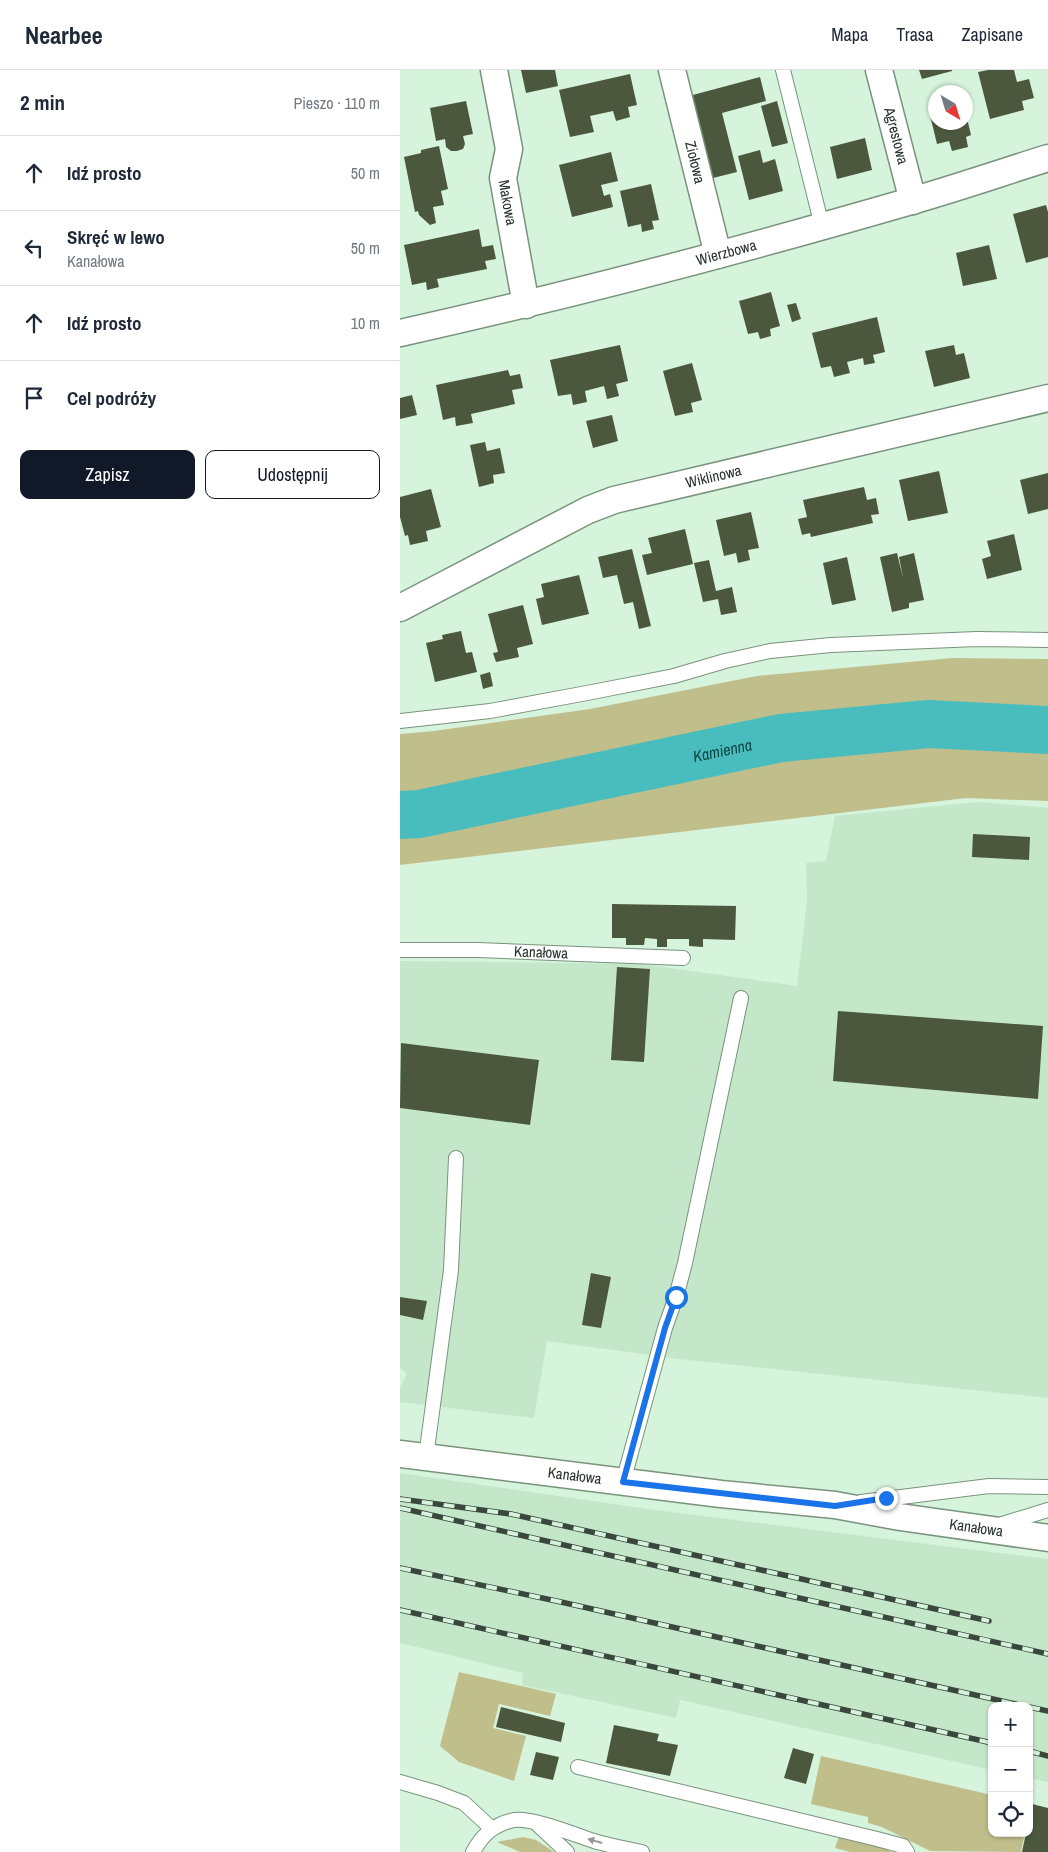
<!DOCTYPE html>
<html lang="pl">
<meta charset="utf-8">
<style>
:root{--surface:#fff;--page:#f6f6f7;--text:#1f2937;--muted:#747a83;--line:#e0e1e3;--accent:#111827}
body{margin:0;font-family:"Archivo Narrow",sans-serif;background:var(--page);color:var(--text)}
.controls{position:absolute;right:15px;bottom:15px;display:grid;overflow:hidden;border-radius:10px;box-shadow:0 1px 4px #0004}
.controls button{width:45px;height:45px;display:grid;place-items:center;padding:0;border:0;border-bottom:1px solid var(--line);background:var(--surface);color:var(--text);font:25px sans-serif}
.compass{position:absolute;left:528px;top:15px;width:45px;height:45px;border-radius:50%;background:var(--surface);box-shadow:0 1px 4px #0004;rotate:142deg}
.stop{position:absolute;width:15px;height:15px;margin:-11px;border:4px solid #1a73e8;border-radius:50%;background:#fff}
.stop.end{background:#1a73e8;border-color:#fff;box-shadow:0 1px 5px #0008}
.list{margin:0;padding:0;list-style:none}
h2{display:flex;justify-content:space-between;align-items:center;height:65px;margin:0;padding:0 20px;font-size:21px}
h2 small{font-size:16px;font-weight:400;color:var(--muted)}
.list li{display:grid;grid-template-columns:32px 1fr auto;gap:15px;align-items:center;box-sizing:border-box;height:75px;padding:0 20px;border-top:1px solid var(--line)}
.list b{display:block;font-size:19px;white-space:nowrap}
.list p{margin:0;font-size:16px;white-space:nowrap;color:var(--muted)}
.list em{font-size:16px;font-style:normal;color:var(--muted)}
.actions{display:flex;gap:10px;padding:15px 20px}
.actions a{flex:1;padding:11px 0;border:1px solid var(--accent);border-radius:10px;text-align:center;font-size:18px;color:var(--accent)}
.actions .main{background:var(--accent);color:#fff}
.icon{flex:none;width:28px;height:28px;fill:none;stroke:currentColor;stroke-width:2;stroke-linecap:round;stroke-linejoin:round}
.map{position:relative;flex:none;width:648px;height:1782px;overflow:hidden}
header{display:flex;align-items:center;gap:30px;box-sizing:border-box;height:70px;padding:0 25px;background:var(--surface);border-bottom:1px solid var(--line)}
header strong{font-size:24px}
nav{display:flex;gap:28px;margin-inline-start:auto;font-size:18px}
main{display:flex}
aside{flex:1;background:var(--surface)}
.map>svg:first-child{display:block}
.built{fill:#c4e7ca}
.green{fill:#c0be8b}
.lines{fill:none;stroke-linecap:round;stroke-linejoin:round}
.river{stroke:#49bdbd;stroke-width:48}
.building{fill:#4c583e}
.lane-casing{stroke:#79937d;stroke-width:16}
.street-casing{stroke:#79937d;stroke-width:29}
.lane{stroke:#fff;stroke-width:14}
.street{stroke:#fff;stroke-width:26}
.rail-casing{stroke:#3a473d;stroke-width:5.5}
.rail{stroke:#d6f3db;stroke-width:4;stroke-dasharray:11;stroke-linecap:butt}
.oneway{fill:#949994}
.route{stroke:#1a73e8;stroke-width:6}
.labels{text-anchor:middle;stroke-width:5;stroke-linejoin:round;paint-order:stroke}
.street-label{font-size:15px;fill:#28332a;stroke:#d6f3db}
.water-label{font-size:16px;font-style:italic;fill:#104545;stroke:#d6f3db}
</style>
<header>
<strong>Nearbee</strong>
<nav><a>Mapa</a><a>Trasa</a><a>Zapisane</a></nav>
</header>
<main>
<aside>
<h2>2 min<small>Pieszo · 110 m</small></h2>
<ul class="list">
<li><svg class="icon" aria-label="ahead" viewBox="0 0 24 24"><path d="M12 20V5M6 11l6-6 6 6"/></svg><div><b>Idź prosto</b></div><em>50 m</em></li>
<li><svg class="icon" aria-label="left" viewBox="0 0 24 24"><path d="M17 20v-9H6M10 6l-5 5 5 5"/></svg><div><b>Skręć w lewo</b><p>Kanałowa</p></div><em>50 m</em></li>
<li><svg class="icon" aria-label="ahead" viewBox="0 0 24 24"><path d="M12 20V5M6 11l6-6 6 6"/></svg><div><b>Idź prosto</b></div><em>10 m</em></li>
<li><svg class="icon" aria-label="arrive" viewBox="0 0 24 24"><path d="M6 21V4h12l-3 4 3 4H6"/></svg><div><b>Cel podróży</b></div></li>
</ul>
<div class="actions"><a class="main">Zapisz</a><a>Udostępnij</a></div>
</aside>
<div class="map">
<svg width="648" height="1782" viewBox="0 0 648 1782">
<rect width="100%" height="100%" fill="#d6f3db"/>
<!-- built -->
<path class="built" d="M578 732 648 738V1328L279 1289 147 1271 134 1348 0 1332V1318L7 1304 0 1297V891L242 894 397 916 407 831 406 793 426 791 435 746Z
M0 1403 255 1440 648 1489V1712L629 1708V1636H592V1700L280 1630 276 1648 122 1615 123 1603 0 1573Z"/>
<!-- green -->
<path class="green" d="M553 588 648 589V731L566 728 0 795V664L34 661 190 639 357 606Z
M59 1602 156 1624 150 1646 99 1634 93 1658 126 1666 114 1711 59 1692 40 1676Z
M421 1686 592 1725V1763H625L621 1782 530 1781 482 1757 468 1753V1747L411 1734Z
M439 1766 485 1778 491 1782H450L435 1778Z
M123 1767 136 1770 154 1782H120L97 1772Z"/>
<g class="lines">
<!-- river -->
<path class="river" id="s1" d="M0 745 19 744 381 668 529 654 648 660"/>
</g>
<!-- building -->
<path class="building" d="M121 0H155L158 16 126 23Z
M519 0H552V1L522 9Z
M588 0H614L617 12 629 9 634 28 622 31 624 40 590 49 578 2Z
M230 4 237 35 228 37 230 47 216 51 213 41 190 46 194 62 170 67 159 20Z
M360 7 366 31 322 43 337 102 309 109 289 26Z
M66 31 73 64 63 66 65 74 63 79 57 81H51L46 77 45 69 36 71 30 38Z
M377 31 388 73 372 77 361 36Z
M536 39V52H566V44L571 65 566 67 568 77 552 81 549 71 537 74 529 41Z
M465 68 472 100 437 109 430 77Z
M39 76 48 119 41 121 44 135 33 137 36 153 30 155 19 145 18 141 15 142 4 87 21 83V80Z
M360 80 363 93 375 89 383 121 349 130 338 86Z
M211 82 218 111 201 115 204 126 210 124 213 137 172 147 159 95Z
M251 114 259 150 252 151 254 159 242 162 241 154 228 157 220 121Z
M646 135 648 142V187L626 193 613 144Z
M79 159 82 177 93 175 96 189 85 191 87 199 37 209 39 217 27 220 26 212 12 215 4 175Z
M589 175 597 209 563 216 556 183Z
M371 222 380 256 370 259 371 266 360 269 358 262 348 264 339 231Z
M396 233 401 249 392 252 387 235Z
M477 247 485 282 473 285 475 293 464 295 463 288 447 292 450 303 434 307 431 296 421 298 412 263Z
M220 275 228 311 216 314 219 326 207 329 204 316 185 321 187 332 173 335 171 324 158 326 150 290Z
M554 275 556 285 564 283 570 308 534 317 525 281Z
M292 293 302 330 291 333 293 342 275 346 263 301Z
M108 300 110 306 120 304 123 318 112 320 115 334 71 344 73 353 56 356 55 347 43 350 36 315Z
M12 325 17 345 0 349V328Z
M212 345 218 371 193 378 186 351Z
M85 372 87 381 100 378 105 403 93 405 94 413 79 417 70 375Z
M539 401 548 443 508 451 499 410Z
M648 403V439L628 444 620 410Z
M464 417 467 430 476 428 479 444 471 445 473 453 411 467 410 463 402 465 398 449 407 447 403 430Z
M31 419 41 457 26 461 28 471 10 475 8 465 5 466 0 447V427Z
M351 442 359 478 348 480 350 490 338 493 336 483 324 486 316 450Z
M285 459 293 494 247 505 242 485 252 483 248 468Z
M614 464 622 500 587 509 582 489 591 486 587 471Z
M232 479 251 556 239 559 233 532 224 534 217 505 203 508 198 487Z
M497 483 503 508 499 487 514 483 524 530 509 533V538L492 542 480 487Z
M447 487 456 530 432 535 423 493Z
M309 490 316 521 332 517 337 542 321 545 318 529 303 532 294 493Z
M179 505 189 544 142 555 136 529 144 527 141 514Z
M123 535 133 574 117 578 119 587 96 592 93 583 98 582 88 544Z
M61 561 66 583 72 582 77 602 35 612 26 573 43 569 42 565Z
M90 602 93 616 83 619 80 605Z
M573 764 630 767 629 790 572 787Z
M212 834 336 836 335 870 303 869V877L289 876V869H267V877H257V869L245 868 244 875H226V868H212Z
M217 897 250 899 244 992 211 990Z
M438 941 643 956 638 1029 433 1011Z
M1 973 139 990 130 1055 0 1038Z
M191 1203 211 1207 201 1258 182 1255Z
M0 1227 27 1231 23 1250 0 1245Z
M101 1637 165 1653 161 1672 96 1657Z
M214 1655 259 1664 257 1671 278 1675 270 1706 206 1693Z
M393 1678 414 1684 406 1714 384 1708Z
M136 1682 159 1687 153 1710 130 1705Z
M632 1734 648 1738V1782H622L626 1763H629V1748Z"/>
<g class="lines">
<!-- lane casing -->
<g class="lane-casing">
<g id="lane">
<path d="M383 0 422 156"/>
<path d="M0 651 90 641 187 623 274 606 325 591 370 581 431 575 577 569 648 570"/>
<path id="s2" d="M0 880H78L283 888"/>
<path d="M26 1387 51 1200 56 1088"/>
<path d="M223 1412 265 1258 276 1227 285 1193 341 928"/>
<path d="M461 1432 589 1416 648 1417"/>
<path d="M599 1455 648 1440"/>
<path d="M178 1697 477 1769 503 1776 507 1782"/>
<path d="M0 1712 38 1723 64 1733 91 1758"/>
<path d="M138 1755 167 1782"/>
<path d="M73 1782C82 1765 94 1754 114 1750 132 1747 178 1766 197 1772 212 1776 227 1779 242 1782"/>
</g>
</g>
<!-- street casing -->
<g class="street-casing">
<g id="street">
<path id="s3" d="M94 0 109 79 103 108 126 235"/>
<path id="s4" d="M272 0 318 185"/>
<path id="s5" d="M479 0 513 131"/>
<path id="s6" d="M0 263C172 225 342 180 511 131 557 118 603 102 648 88"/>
<path id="s7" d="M0 538 188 440 214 430 648 328"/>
<path id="s8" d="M0 1384 321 1424 435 1435 500 1447 648 1468"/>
</g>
</g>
<!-- lane -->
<use href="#lane" class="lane"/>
<!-- street -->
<use href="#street" class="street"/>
<!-- rail casing -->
<g class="rail-casing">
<path id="rail" d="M0 1429 111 1444 589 1551
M0 1438 648 1584
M0 1498 161 1532 624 1636
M0 1540 592 1673
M629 1637 648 1641
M629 1681 648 1686"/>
</g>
<!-- rail -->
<use href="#rail" class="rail"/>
</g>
<!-- one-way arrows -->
<defs><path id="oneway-solid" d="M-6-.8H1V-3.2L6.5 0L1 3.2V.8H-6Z" transform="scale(1.25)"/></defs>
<use class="oneway" href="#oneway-solid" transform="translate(195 1771) rotate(-164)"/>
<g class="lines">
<!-- route -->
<path class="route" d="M276 1227 265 1258 223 1412 435 1436 486 1428"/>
</g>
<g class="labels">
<!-- street labels -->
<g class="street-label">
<text dy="5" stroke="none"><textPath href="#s5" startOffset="68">Agrestowa</textPath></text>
<text dy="5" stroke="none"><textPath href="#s4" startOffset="95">Ziołowa</textPath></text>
<text dy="5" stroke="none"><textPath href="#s3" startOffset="135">Makowa</textPath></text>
<text dy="5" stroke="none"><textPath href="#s6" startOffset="336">Wierzbowa</textPath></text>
<text dy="5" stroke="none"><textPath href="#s7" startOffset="342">Wiklinowa</textPath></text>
<text dy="5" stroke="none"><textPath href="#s2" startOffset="141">Kanałowa</textPath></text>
<text dy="5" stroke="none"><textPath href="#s8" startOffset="176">Kanałowa</textPath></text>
<text dy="5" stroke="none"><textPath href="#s8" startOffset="581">Kanałowa</textPath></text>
</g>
<!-- water labels -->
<g class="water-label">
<text dy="6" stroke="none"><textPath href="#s1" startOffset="329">Kamienna</textPath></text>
</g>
</g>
</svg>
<div class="controls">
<button>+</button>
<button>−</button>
<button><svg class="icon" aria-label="locate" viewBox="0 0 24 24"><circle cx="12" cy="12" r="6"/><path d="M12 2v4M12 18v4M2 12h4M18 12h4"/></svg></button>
</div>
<svg class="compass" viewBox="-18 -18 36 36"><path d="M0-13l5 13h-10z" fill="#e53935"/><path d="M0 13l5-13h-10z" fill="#747a83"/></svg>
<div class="stop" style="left:276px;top:1227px"></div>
<div class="stop end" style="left:486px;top:1428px"></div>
</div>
</main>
